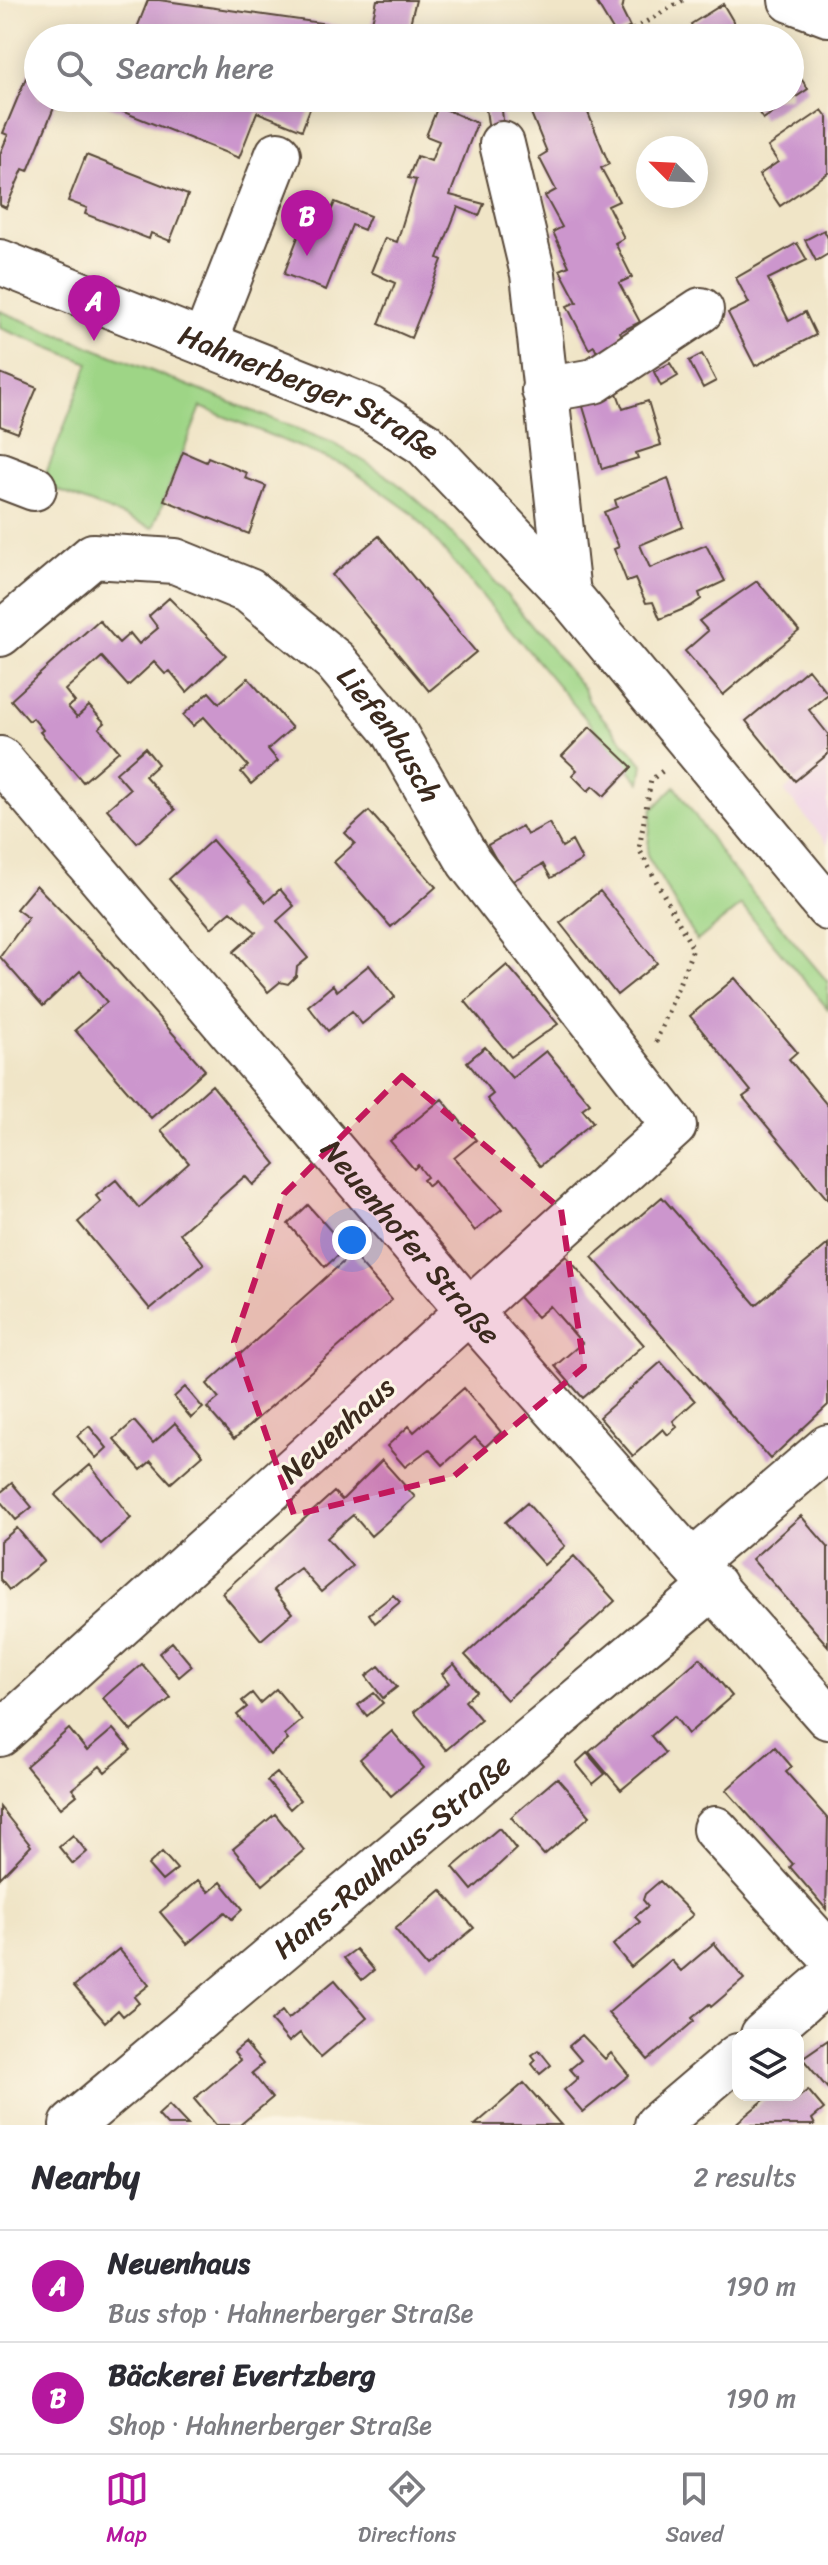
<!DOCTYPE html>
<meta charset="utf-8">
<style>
:root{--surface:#fff;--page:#f2f2f3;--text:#2b2b33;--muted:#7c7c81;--line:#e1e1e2;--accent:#b5179e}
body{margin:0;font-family:Sriracha,sans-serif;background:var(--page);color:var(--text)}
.controls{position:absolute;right:24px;bottom:24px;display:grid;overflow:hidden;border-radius:16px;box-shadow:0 4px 20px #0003}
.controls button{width:72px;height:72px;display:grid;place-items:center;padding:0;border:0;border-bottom:2px solid var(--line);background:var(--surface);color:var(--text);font:40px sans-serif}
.compass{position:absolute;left:636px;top:136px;width:72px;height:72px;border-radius:50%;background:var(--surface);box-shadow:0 4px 20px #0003;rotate:294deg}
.you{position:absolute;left:352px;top:1240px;width:28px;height:28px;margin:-20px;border:6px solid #fff;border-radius:50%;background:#1a73e8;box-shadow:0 0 0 12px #1a73e833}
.badge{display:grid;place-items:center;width:52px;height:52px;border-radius:50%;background:var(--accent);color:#fff;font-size:26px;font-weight:700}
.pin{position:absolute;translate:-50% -66px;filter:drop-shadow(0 2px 4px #0008)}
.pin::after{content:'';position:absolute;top:42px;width:28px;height:24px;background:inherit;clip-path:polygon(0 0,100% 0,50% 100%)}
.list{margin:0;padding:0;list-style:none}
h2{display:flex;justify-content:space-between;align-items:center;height:104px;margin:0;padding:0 32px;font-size:34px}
h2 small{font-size:26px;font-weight:400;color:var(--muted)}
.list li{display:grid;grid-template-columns:52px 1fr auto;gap:24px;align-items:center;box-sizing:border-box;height:112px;padding:0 32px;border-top:2px solid var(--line)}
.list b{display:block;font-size:30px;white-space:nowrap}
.list p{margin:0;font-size:26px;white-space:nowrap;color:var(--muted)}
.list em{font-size:26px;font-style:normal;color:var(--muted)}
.icon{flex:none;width:44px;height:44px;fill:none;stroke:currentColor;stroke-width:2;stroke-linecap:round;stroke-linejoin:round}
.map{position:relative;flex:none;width:828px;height:2125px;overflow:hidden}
.search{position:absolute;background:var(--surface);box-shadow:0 4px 20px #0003;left:24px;right:24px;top:24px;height:88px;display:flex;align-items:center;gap:20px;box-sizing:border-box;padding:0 28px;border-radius:44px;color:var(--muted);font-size:30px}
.sheet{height:328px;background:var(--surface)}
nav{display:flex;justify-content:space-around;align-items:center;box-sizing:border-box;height:112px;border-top:2px solid var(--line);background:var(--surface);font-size:22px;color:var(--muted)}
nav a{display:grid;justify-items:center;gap:4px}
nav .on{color:var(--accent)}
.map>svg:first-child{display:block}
.built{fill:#efd0e7}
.grass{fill:#9ed586;stroke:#6c8052;stroke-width:2}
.building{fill:#cc96cd}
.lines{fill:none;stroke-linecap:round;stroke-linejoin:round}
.minor-casing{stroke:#564637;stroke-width:48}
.major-casing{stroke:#564637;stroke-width:48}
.path{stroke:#564637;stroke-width:5;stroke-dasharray:2 6;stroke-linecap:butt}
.minor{stroke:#fff;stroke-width:44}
.major{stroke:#fff;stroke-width:44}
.marked{fill:#c2185b;fill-opacity:0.2;stroke:#c2185b;stroke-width:6;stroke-dasharray:16 10;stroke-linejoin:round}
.labels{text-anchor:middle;stroke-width:6;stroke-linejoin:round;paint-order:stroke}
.street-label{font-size:30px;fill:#3b2a1e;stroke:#fcf5e5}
</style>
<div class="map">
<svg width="828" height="2125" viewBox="0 0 828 2125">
<rect width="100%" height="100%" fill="#fcf5e5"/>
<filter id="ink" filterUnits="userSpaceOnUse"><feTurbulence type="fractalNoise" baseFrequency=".0125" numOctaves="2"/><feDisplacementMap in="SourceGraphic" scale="16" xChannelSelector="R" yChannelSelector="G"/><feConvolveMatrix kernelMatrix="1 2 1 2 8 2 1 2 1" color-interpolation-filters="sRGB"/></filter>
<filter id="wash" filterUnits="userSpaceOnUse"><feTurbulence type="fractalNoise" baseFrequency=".006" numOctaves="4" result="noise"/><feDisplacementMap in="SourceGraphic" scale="32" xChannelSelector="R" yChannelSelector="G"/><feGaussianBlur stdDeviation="1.8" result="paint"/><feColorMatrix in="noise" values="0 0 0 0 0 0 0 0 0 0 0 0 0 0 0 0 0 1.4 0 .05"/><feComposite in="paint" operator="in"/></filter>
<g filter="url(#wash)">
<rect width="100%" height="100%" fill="#f0e5c7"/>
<!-- built -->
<path class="built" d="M828 755V844L784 791Z"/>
<!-- grass -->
<path class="grass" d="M0 311 333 443C361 459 389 475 414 497 476 551 530 626 584 689L589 702 643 764 640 783 413 514 346 466 201 407 153 528 42 484 89 363 0 328Z
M675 786 728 864 828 982V1009L741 905 697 941 647 855 652 810Z"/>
<g id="blocks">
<!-- building -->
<path class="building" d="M148 0H159L342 26 337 38H133Z
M377 0H416L407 36 371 27Z
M595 0H624L622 11 630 27 616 35Z
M723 4 743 38H698L691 24Z
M420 25 467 37V38H417Z
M33 61 38 63V98H58L28 171 23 169 6 208 0 205V154L8 135 3 133Z
M790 62 808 89 763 119 749 98H790Z
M109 98H314L302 130 257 112 239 158 106 105Z
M532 98H582L609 164 601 168 619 201 608 206 624 238 615 243 632 277 619 283 640 322 620 332 628 348 602 364 594 346 589 349 567 306 577 302 560 270 569 266 553 232 562 227 545 196 556 190 539 157 547 152 526 101Z
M501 101 504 129 489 131 485 103Z
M438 106 477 123 450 195 484 204 479 216 458 207 438 258 442 260 411 338 379 324 395 283 371 272 385 238 397 242 416 180 408 178 417 156 431 161 439 141 426 136Z
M822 110 828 118V173L780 206 759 175 778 162 768 147Z
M86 155 188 195 170 241 151 233 149 239 85 214 87 208 68 201Z
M335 202 370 216 364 230 352 225 326 290 284 274 309 208 329 216Z
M824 230 828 238V254L816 261 805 240Z
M797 243 807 260 768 279 789 321 805 312 816 335 755 366 728 313 749 303 736 278Z
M702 354 716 381 703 388 689 361Z
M670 363 678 376 661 386 654 372Z
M0 373 37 388 18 433 0 426Z
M614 385 623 409 648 401 661 445 636 453 638 458 602 469 581 400Z
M183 452 206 462 208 457 247 473 245 478 266 486 249 534 164 500Z
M668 478 683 527 640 545 650 568 706 545 725 581 699 593 701 599 691 606 660 619 653 602 646 603 635 579 627 582 614 549 619 547 604 512 617 507 615 500Z
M379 536 476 652 429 691 332 575Z
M757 581 799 631 723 695 685 651 708 631 699 621Z
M169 598 226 655 187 692 170 671 165 674 154 662 128 686 102 657 65 690 75 702 68 707 77 717 89 706 105 723 99 728 119 751 83 782 40 732 43 730 33 718 29 721 11 700 99 620 119 643 130 633 139 644 158 628 149 616Z
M808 669 828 694 809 710 828 734V754L795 781 746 721Z
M248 678 292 728 268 749 278 761 251 784 241 772 248 766 204 717 193 726 183 715 209 692 219 703Z
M590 727 632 767 604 796 593 786 588 791 572 775 577 770 562 756Z
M145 748 158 764 145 776 175 810 137 843 107 809 130 789 116 773Z
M369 811 436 887 391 927 334 862 355 843 345 833Z
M549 823 562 847 572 841 582 860 551 878 543 864 509 883 488 845 522 826 527 835Z
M212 840 266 902 280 889 294 906 277 921 308 958 297 967 296 976 288 984 280 982 268 992 233 952 256 932 231 911 211 928 169 879Z
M36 885 100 951 205 1070 151 1118 75 1030 107 1002 80 971 43 1006 0 957 28 918 16 909Z
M600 891 657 963 617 995 560 923Z
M369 965 395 997 362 1024 352 1011 328 1031 308 1006 333 985 337 991Z
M507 965 558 1024 511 1057 465 1001Z
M735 978 797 1052 789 1059 828 1106V1200L743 1097 751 1091 690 1016Z
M485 1047 512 1078 546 1051 590 1103 582 1109 593 1122 540 1166 487 1099 493 1094 467 1062Z
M212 1085 276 1164 253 1185 245 1176 180 1233 204 1264 150 1309 78 1222 101 1202 96 1196 116 1180 139 1208 189 1163 161 1130Z
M442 1099 476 1140 454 1158 502 1209 475 1231 434 1181 428 1186 423 1180 427 1177 418 1165 414 1169 390 1141Z
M662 1197 756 1305 828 1244V1405L770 1459 592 1257Z
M308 1205 346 1248 325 1267 288 1224Z
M352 1254 392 1300 234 1439 207 1408 219 1398 207 1384Z
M566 1256 644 1345 583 1398 555 1366 582 1343 550 1306 537 1317 519 1297Z
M661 1362 695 1401 673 1421 677 1427 668 1435 663 1429 633 1456 599 1417Z
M185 1387 203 1408 191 1418 174 1397Z
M464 1388 501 1432 485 1447 475 1437 443 1465 429 1449 405 1467 387 1446 409 1426 414 1432Z
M134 1421 153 1443 175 1423 203 1455 171 1483 151 1461 141 1470 114 1439Z
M89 1426 107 1448 96 1458 77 1436Z
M382 1460 415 1497 371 1536 353 1515 339 1527 327 1538 352 1566 321 1592 300 1568 284 1580 273 1590 292 1613 261 1640 222 1593 334 1492 342 1500Z
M90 1465 131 1518 101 1544 55 1495Z
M12 1483 32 1507 16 1520 0 1501V1493Z
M527 1503 565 1546 544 1565 505 1522Z
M801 1516 828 1547V1646L752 1559Z
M17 1528 44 1561 9 1590 0 1579V1542Z
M574 1556 615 1601 507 1700 465 1655Z
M393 1595 400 1602 375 1623 369 1614Z
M172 1642 192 1666 179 1677 159 1653Z
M700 1658 732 1696 688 1734 674 1716 651 1736 665 1753 621 1790 589 1752Z
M142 1664 171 1698 131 1731 103 1698Z
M454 1664 476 1691 465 1701 481 1720 446 1750 414 1712 449 1683 442 1674Z
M379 1666 397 1687 383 1698 366 1676Z
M276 1689 302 1720 284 1735 288 1740 270 1755 237 1715 247 1707 242 1701 252 1693 260 1703Z
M374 1693 383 1703 367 1716 358 1705Z
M69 1729 87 1751 113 1729 131 1750 105 1772 100 1766 72 1789 77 1795 61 1808 26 1766Z
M392 1731 424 1768 391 1796 360 1759Z
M775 1747 792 1767 786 1772 828 1819 826 1909 790 1867 793 1864 726 1790Z
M587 1753 605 1774 593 1784 576 1763Z
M277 1773 300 1800 290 1809 267 1781Z
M557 1778 590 1816 544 1855 511 1817Z
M0 1807 31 1846 0 1878Z
M275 1814 304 1850 263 1885 233 1849Z
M499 1828 516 1849 472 1890 453 1867Z
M73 1835 87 1852 73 1864 59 1847Z
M162 1852 177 1869 162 1881 148 1865Z
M198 1880 209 1892 221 1882 243 1909 232 1919 225 1912 187 1944 160 1912Z
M660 1881 693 1915 631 1967 613 1945 640 1922 635 1917 648 1906 643 1900 645 1894Z
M441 1890 474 1928 427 1967 395 1929Z
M714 1943 744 1979 711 2007 709 2004 692 2018 694 2021 648 2060 608 2013 671 1960 681 1971Z
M119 1949 149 1985 134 1997 139 2003 123 2016 118 2010 105 2022 74 1986Z
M356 1949 374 1970 362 1980 344 1958Z
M335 1980 367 2018 321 2057 300 2033 289 2042 271 2021 282 2011 288 2019Z
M582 2035 605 2059 611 2053 629 2075 583 2112 564 2090 578 2078 570 2069 581 2060 569 2046Z
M828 2040V2089L802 2058Z
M245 2043 263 2064 252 2073 272 2098 240 2125H216L194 2099 240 2060 234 2052Z
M539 2050 551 2065 540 2074 532 2064 536 2060 532 2055Z
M524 2083 561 2125H475Z
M808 2090 824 2109 812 2119 815 2125H734L770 2095H793L796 2099Z
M169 2105 188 2125H167L158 2115Z"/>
</g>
</g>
<g filter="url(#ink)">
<use href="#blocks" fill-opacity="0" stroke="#564637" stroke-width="2"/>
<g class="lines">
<!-- minor casing -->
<g class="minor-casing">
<g id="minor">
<path d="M791 0 828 14"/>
<path d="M502 144 533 274 568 594"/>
<path d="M204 343 278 154"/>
<path d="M544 390 594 381 701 310"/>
<path d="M0 475 34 488"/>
<path id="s1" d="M0 634 93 556 175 561 249 591 335 661 393 730 469 862 674 1126 0 1734"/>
<path id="s2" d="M0 759 469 1311 828 1717"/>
<path d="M692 1563 828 1447"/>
<path d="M715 1829 828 1953"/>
<path d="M763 2035 828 1979"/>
<path id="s3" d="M72 2125 714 1586"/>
<path d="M657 2125 738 2056"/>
</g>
</g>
<!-- major casing -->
<g class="major-casing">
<g id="major">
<path id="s4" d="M0 262 370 409 425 444 568 594 828 908"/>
</g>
</g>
<!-- path -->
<path class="path" d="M619 38 683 0
M517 111 518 98
M656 1042 693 949 639 849 651 780 665 769"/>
<!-- minor -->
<use href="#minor" class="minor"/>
<!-- major -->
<use href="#major" class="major"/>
</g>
</g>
<!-- marked area -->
<path class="marked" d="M402 1076 561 1209 584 1367 454 1476 294 1515 234 1342 284 1194Z"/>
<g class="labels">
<!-- street labels -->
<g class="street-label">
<text dy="10" stroke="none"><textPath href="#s4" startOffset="336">Hahnerberger Straße</textPath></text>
<text dy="10" stroke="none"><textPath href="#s1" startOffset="486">Liefenbusch</textPath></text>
<text dy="10" stroke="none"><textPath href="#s2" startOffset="634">Neuenhofer Straße</textPath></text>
<text transform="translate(337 1430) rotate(-42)" y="10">Neuenhaus</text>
<text dy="10" stroke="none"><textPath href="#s3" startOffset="418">Hans-Rauhaus-Straße</textPath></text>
</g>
</g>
</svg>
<div class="controls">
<button><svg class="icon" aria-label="layers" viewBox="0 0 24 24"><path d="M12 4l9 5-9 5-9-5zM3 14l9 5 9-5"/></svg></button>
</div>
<svg class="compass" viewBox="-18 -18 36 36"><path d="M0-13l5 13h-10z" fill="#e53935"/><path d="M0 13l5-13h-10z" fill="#7c7c81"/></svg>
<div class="you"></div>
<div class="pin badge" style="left:94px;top:341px">A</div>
<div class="pin badge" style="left:307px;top:256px">B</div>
<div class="search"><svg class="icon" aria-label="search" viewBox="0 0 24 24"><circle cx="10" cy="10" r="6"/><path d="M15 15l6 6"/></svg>Search here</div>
</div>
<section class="sheet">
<h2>Nearby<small>2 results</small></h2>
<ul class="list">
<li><span class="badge">A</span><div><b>Neuenhaus</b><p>Bus stop · Hahnerberger Straße</p></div><em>190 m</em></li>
<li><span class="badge">B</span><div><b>Bäckerei Evertzberg</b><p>Shop · Hahnerberger Straße</p></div><em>190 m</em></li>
</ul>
</section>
<nav>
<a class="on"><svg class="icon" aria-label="map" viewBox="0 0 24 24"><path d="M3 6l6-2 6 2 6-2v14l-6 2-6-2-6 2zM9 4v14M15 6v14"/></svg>Map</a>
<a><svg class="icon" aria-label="directions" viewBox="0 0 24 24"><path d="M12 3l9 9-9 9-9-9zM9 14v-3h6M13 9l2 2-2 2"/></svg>Directions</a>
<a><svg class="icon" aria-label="saved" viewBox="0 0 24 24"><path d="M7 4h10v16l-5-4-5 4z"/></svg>Saved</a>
</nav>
